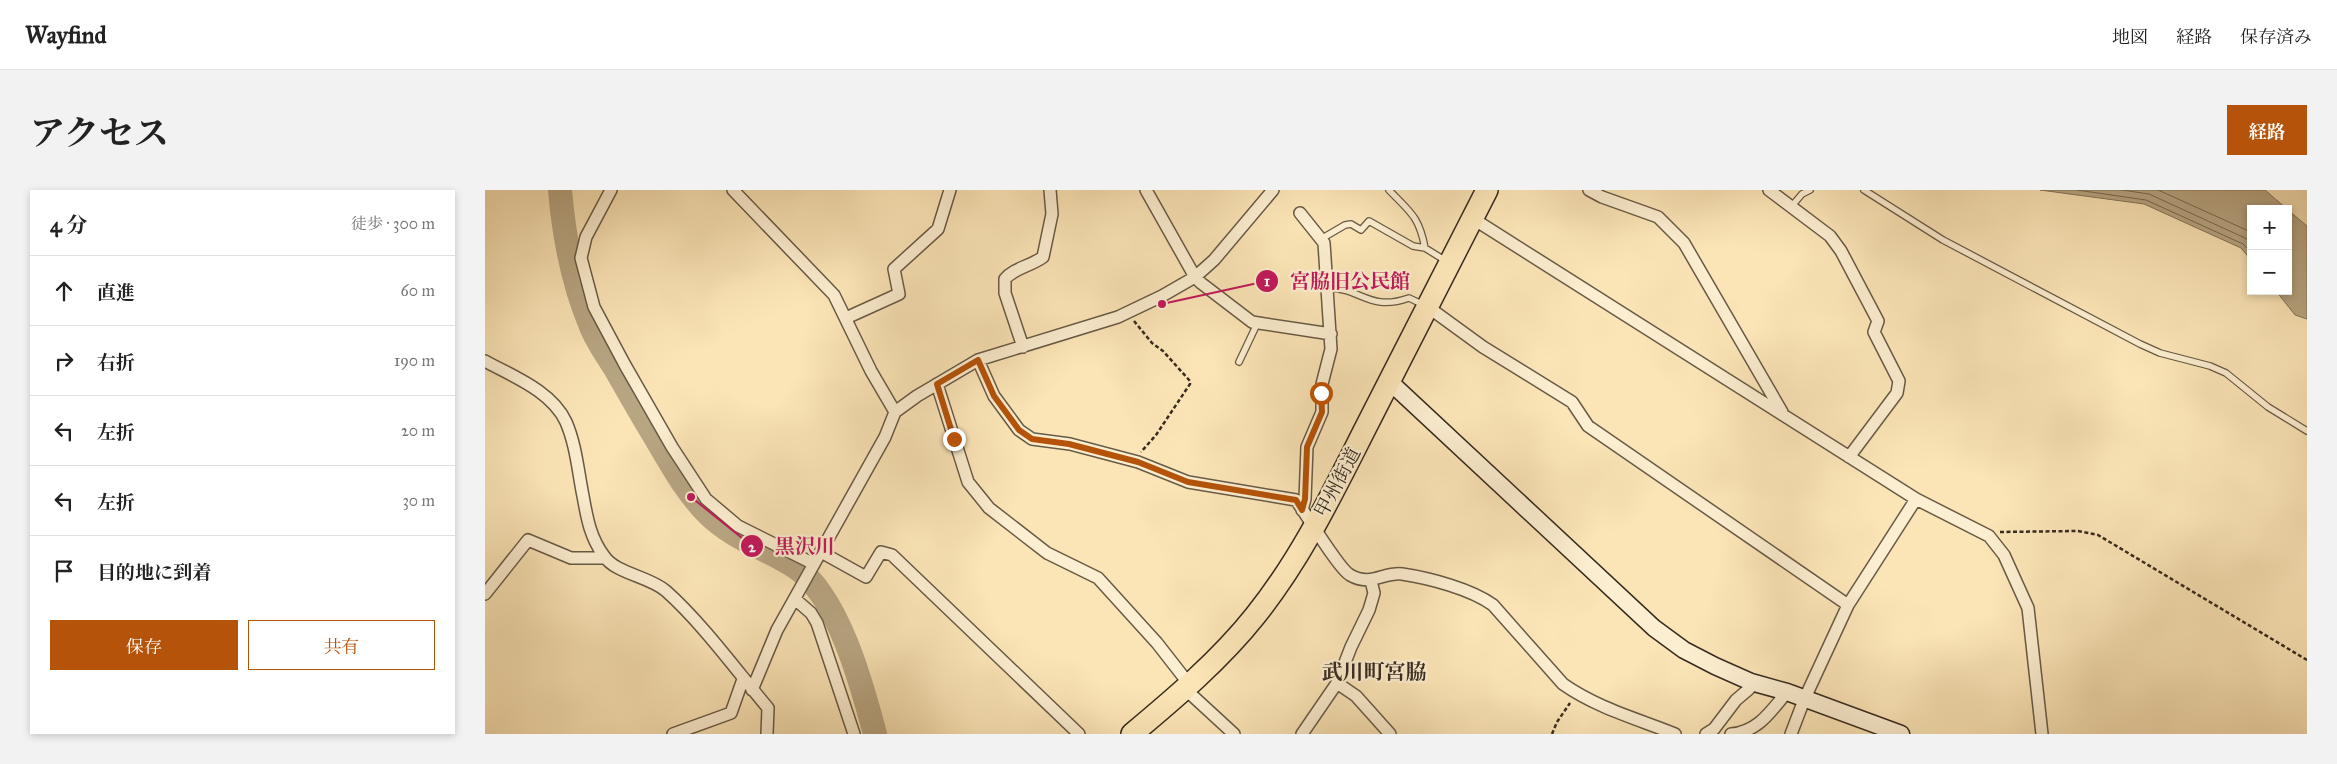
<!DOCTYPE html>
<html lang="ja">
<meta charset="utf-8">
<style>
:root{--surface:#fff;--page:#f2f2f2;--text:#222;--muted:#767676;--line:#e0e0e0;--accent:#b45309}
body{margin:0;font-family:"IM FELL Great Primer","Noto Serif JP",serif;background:var(--page);color:var(--text)}
.controls{position:absolute;right:15px;top:15px;display:grid;overflow:hidden;border-radius:0px;box-shadow:0 2px 8px #0003}
.controls button{width:45px;height:45px;display:grid;place-items:center;padding:0;border:0;border-bottom:1px solid var(--line);background:var(--surface);color:var(--text);font:25px sans-serif}
.stop{position:absolute;width:15px;height:15px;margin:-11px;border:4px solid #b45309;border-radius:50%;background:#fff}
.stop.end{background:#b45309;border-color:#fff;box-shadow:0 1px 5px #0008}
.list{margin:0;padding:0;list-style:none}
h2{display:flex;justify-content:space-between;align-items:center;height:65px;margin:0;padding:0 20px;font-size:21px}
h2 small{font-size:16px;font-weight:400;color:var(--muted)}
.list li{display:grid;grid-template-columns:32px 1fr auto;gap:15px;align-items:center;box-sizing:border-box;height:70px;padding:0 20px;border-top:1px solid var(--line)}
.list b{display:block;font-size:19px;white-space:nowrap}
.list em{font-size:16px;font-style:normal;color:var(--muted)}
.actions{display:flex;gap:10px;padding:15px 20px}
.actions a{flex:1;padding:11px 0;border:1px solid var(--accent);border-radius:0px;text-align:center;font-size:18px;color:var(--accent)}
.actions .main{background:var(--accent);color:#fff}
.icon{flex:none;width:28px;height:28px;fill:none;stroke:currentColor;stroke-width:2;stroke-linecap:round;stroke-linejoin:round}
.map{position:relative;flex:none;width:1822px;height:544px;overflow:hidden;border-radius:0px}
header{display:flex;align-items:center;gap:30px;box-sizing:border-box;height:70px;padding:0 25px;background:var(--surface);border-bottom:1px solid var(--line)}
header strong{font-size:24px}
nav{display:flex;gap:28px;margin-inline-start:auto;font-size:18px}
.intro{display:flex;align-items:center;justify-content:space-between;box-sizing:border-box;height:120px;padding:0 30px}
h1{margin:0;font-size:35px}
.button{padding:12px 22px;border-radius:0px;background:var(--accent);color:#fff;font-size:18px;font-weight:700}
main{display:flex;gap:30px;padding:0 30px}
aside{flex:1;background:var(--surface);border-radius:0px;box-shadow:0 2px 8px #0003}
.map>svg:first-child{display:block}
.water{fill:#b8a683;stroke:#84755b}
.lines{fill:none;stroke-linecap:round;stroke-linejoin:round}
.shore{stroke:#786851;stroke-width:1}
.river{stroke:#b8a683;stroke-width:24}
.lane-casing{stroke:#685a45;stroke-width:8}
.street-casing{stroke:#685a45;stroke-width:14}
.secondary-casing{stroke:#372b1f;stroke-width:19}
.highway-casing{stroke:#372b1f;stroke-width:24}
.path{stroke:#372b1f;stroke-width:2.5;stroke-dasharray:4 2.5;stroke-linecap:butt}
.lane{stroke:#fceed0;stroke-width:5.5}
.street{stroke:#fceed0;stroke-width:11}
.secondary{stroke:#fceed0;stroke-width:16}
.highway{stroke:#fbe5b7;stroke-width:21}
.route{stroke:#b45309;stroke-width:6}
.labels{text-anchor:middle;stroke-width:4.5;stroke-linejoin:round;paint-order:stroke}
.street-label{font-size:19px;fill:#372b1f;stroke:#fceed0}
.quarter-label{font-size:21px;font-weight:bold;fill:#372b1f;stroke:#fceed0}
.leader{fill:none;stroke:#c2185b;stroke-width:2}
.callout-dot{fill:#c2185b;stroke:#fceed0;stroke-width:2}
.mark-label{font-size:15px;text-anchor:middle;font-weight:bold;fill:#fff}
.callout-label{font-size:20px;text-anchor:middle;font-weight:bold;fill:#c2185b;stroke:#fceed0;stroke-width:4.5;stroke-linejoin:round;paint-order:stroke}
</style>
<header>
<strong>Wayfind</strong>
<nav><a>地図</a><a>経路</a><a>保存済み</a></nav>
</header>
<div class="intro"><h1>アクセス</h1><a class="button">経路</a></div>
<main>
<aside>
<h2>4 分<small>徒歩 · 300 m</small></h2>
<ul class="list">
<li><svg class="icon" aria-label="ahead" viewBox="0 0 24 24"><path d="M12 20V5M6 11l6-6 6 6"/></svg><div><b>直進</b></div><em>60 m</em></li>
<li><svg class="icon" aria-label="right" viewBox="0 0 24 24"><path d="M7 20v-9h11M14 6l5 5-5 5"/></svg><div><b>右折</b></div><em>190 m</em></li>
<li><svg class="icon" aria-label="left" viewBox="0 0 24 24"><path d="M17 20v-9H6M10 6l-5 5 5 5"/></svg><div><b>左折</b></div><em>20 m</em></li>
<li><svg class="icon" aria-label="left" viewBox="0 0 24 24"><path d="M17 20v-9H6M10 6l-5 5 5 5"/></svg><div><b>左折</b></div><em>30 m</em></li>
<li><svg class="icon" aria-label="arrive" viewBox="0 0 24 24"><path d="M6 21V4h12l-3 4 3 4H6"/></svg><div><b>目的地に到着</b></div></li>
</ul>
<div class="actions"><a class="main">保存</a><a>共有</a></div>
</aside>
<div class="map">
<svg width="1822" height="544" viewBox="0 0 1822 544">
<rect width="100%" height="100%" fill="#fbe5b7"/>
<filter id="stains"><feTurbulence type="fractalNoise" baseFrequency=".004" numOctaves="4"/><feColorMatrix values="0 0 0 0 .2 0 0 0 0 .09 0 0 0 0 .02 0 0 0 .5 -.17"/></filter>
<radialGradient id="worn" r=".72"><stop offset=".6" stop-color="#630" stop-opacity="0"/><stop offset="1" stop-color="#630" stop-opacity=".3"/></radialGradient>
<!-- water -->
<path class="water" d="M1555 0H1780L1802 19H1766V70L1756 58 1659 14Z
M1803 20 1822 36V129L1810 125 1791 101H1803Z"/>
<g class="lines">
<!-- shore -->
<path class="shore" d="M1592 0 1661 10 1758 54 1766 62
M1637 0 1664 4 1760 48 1766 53
M1673 0 1766 42"/>
<!-- river -->
<path class="river" d="M75 0C79 48 88 95 107 139 113 153 122 166 130 178 143 201 156 224 170 247 186 274 201 302 223 324 247 348 282 359 310 377 353 405 377 495 390 544"/>
<!-- lane casing -->
<g class="lane-casing">
<path id="lane" d="M904 0C925 22 934 26 940 58
M1379 0 1458 50 1655 154 1675 163 1725 176 1741 183 1783 217 1822 241
M1306 17 1317 4 1325 0
M836 49 860 35 866 34 876 40 884 31 928 56 940 58 961 71
M842 98C877 98 884 122 924 108L939 115
M754 172 772 134"/>
</g>
<!-- street casing -->
<g class="street-casing">
<path id="street" d="M126 0 101 47 96 68 109 117 140 175 187 257 221 309 253 336 329 374
M248 0 349 105 386 181 410 222
M661 0 710 87 716 93 767 132 846 144
M1104 0 1117 7 1173 27 1199 53 1297 222
M1284 0 1345 46 1356 61 1393 131 1389 142 1414 191 1412 203 1364 267
M815 23 839 53 846 159 837 194V222L822 257 820 309 817 320
M987 28 1431 309 1504 346 1519 365 1543 418 1557 544
M943 117 998 157 1087 212 1103 236 1363 415
M361 128 414 104 409 79 453 39 465 0
M538 157 520 103V89C529 78 546 76 558 67L567 24 565 0
M493 170 509 206 534 240 547 249 585 254 653 272 703 292 811 310C821 324 854 379 865 385 886 397 898 382 917 384 944 388 986 399 1008 415L1078 494C1112 518 1153 529 1190 544
M0 171C27 186 67 201 81 232 91 255 93 281 98 306 102 328 105 347 119 366 131 384 164 386 181 401 217 433 252 481 283 518L282 544
M452 194 483 292 504 318 562 363 613 388 672 453 704 494
M336 362 381 387 396 362 407 365 594 544
M0 404 43 350 86 368H120
M310 409 326 423 332 433 369 544
M852 493 871 506 905 544
M699 498 749 544
M267 500 292 440 400 247 410 222 432 206 493 170 633 127 677 106 710 87 729 70 788 0
M188 544 246 523 258 489
M817 544 852 493 866 457 884 420 889 403 886 391
M1221 544 1229 539 1251 510 1264 499 1266 492
M1246 544C1273 542 1286 521 1302 502
M1306 544 1319 510 1363 415 1431 309"/>
</g>
<!-- secondary casing -->
<g class="secondary-casing">
<path id="secondary" d="M904 191 1169 438 1199 460 1230 476 1266 492 1302 502 1416 544"/>
</g>
<!-- highway casing -->
<g class="highway-casing">
<path id="highway" d="M647 544C690 508 735 470 770 426 816 369 848 302 881 237 921 158 961 79 1002 0"/>
</g>
<!-- path -->
<path class="path" d="M649 131 667 153 678 161 705 191V194L671 245 656 262
M1515 342 1593 341 1613 345 1822 470
M1067 544 1072 532 1085 513"/>
<!-- lane -->
<use href="#lane" class="lane"/>
<!-- street -->
<use href="#street" class="street"/>
<!-- secondary -->
<use href="#secondary" class="secondary"/>
<!-- highway -->
<use href="#highway" class="highway"/>
</g>
<g class="lines">
<!-- route -->
<path class="route" d="M469 249 452 194 493 170 509 206 534 240 547 249 584 254 653 272 703 292 811 310 817 320 820 309 822 257 837 222 836 203"/>
</g>
<g class="labels">
<!-- street labels -->
<g class="street-label">
<text transform="translate(852 292) rotate(-62)" y="7">甲州街道</text>
</g>
<!-- quarter labels -->
<g class="quarter-label">
<text x="889" y="489">武川町宮脇</text>
</g>
</g>
<!-- callouts -->
<path class="leader" d="M677 114L782 91M206 307L267 356"/>
<g class="callout-dot">
<circle cx="677" cy="114" r="5"/>
<circle cx="206" cy="307" r="5"/>
<circle cx="782" cy="91" r="12"/>
<circle cx="267" cy="356" r="12"/>
</g>
<g class="mark-label">
<text x="782" y="96">1</text>
<text x="267" y="362">2</text>
</g>
<g class="callout-label">
<text x="865" y="98">宮脇旧公民館</text>
<text x="320" y="363">黒沢川</text>
</g>
<rect width="100%" height="100%" filter="url(#stains)"/>
<rect width="100%" height="100%" fill="url(#worn)"/>
</svg>
<div class="controls">
<button>+</button>
<button>−</button>
</div>
<div class="stop" style="left:836px;top:203px"></div>
<div class="stop end" style="left:469px;top:249px"></div>
</div>
</main>
